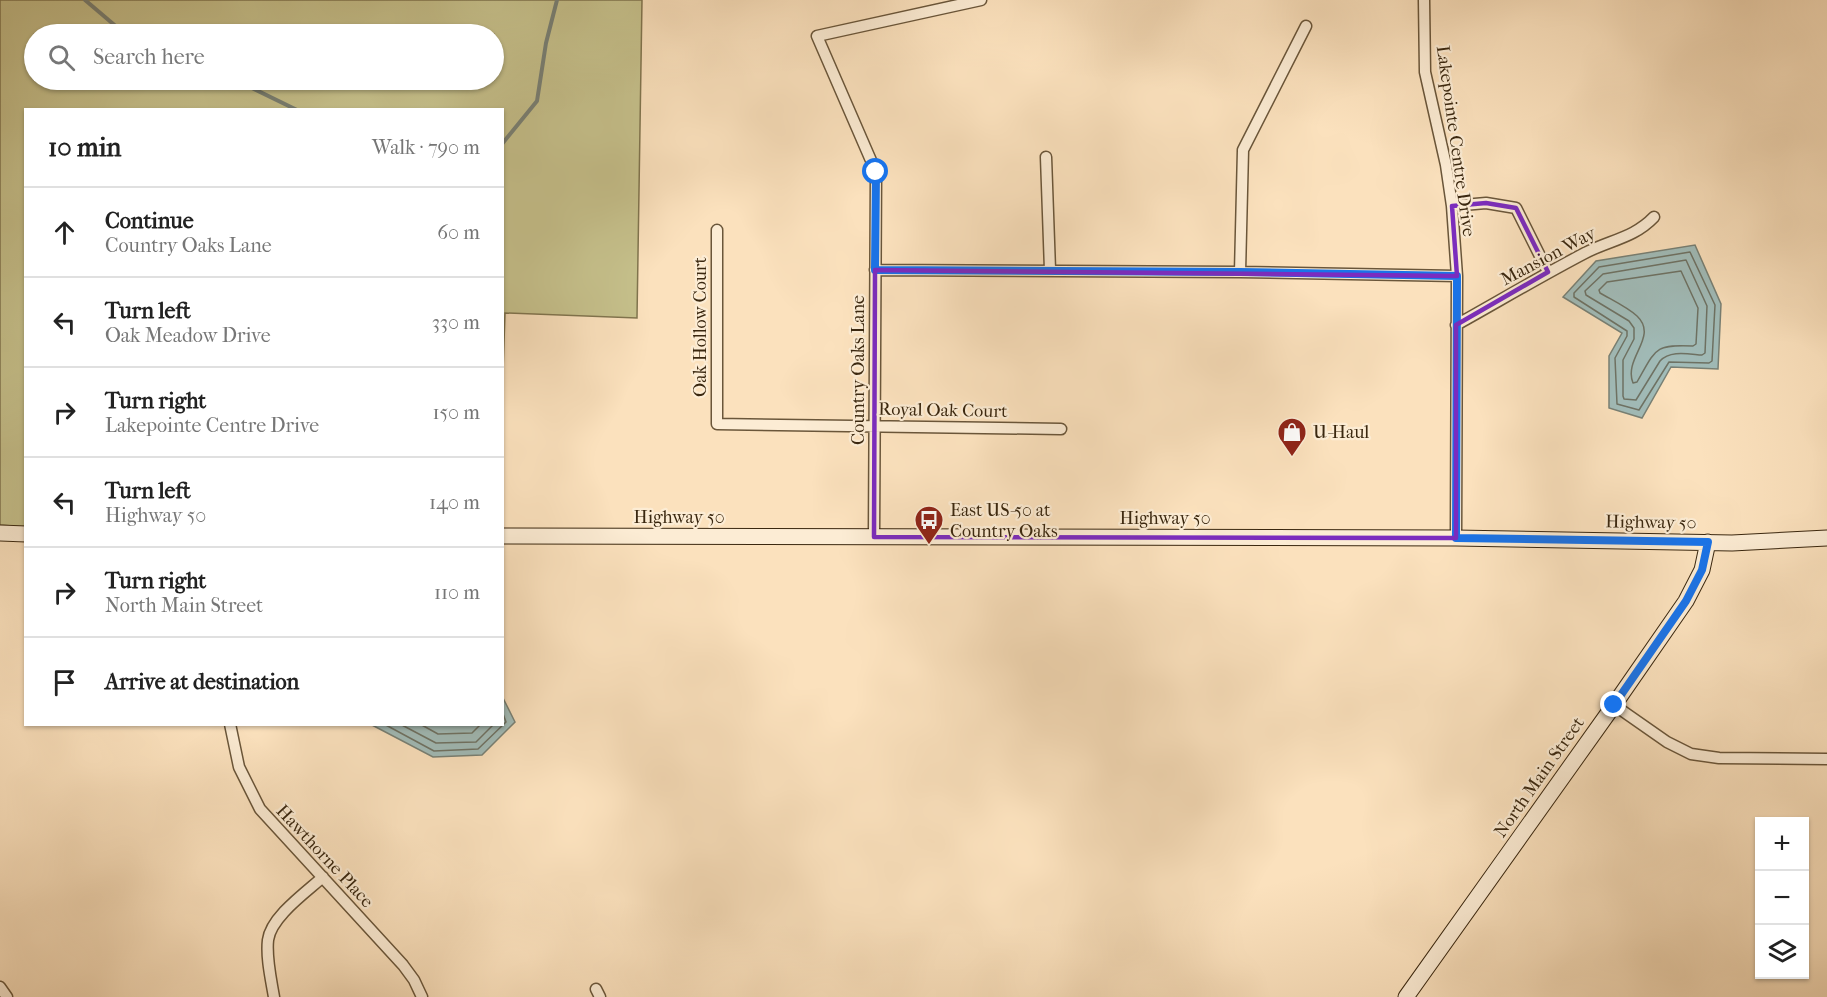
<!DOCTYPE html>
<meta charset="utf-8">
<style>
:root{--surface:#fff;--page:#f6f6f6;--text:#222;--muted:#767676;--line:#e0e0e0}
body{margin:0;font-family:"IM FELL French Canon",serif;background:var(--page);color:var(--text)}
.controls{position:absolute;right:18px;bottom:18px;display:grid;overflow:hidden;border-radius:0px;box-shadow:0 2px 4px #0004}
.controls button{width:54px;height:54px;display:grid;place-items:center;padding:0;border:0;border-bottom:2px solid var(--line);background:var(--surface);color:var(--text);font:30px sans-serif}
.stop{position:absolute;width:18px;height:18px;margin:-14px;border:4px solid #1a73e8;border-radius:50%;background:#fff}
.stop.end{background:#1a73e8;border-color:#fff;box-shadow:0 2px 6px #0008}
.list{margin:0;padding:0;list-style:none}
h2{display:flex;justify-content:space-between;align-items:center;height:78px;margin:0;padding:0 24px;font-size:26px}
h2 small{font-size:20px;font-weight:400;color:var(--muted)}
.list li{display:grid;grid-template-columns:39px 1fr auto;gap:18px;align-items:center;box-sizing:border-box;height:90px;padding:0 24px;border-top:2px solid var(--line)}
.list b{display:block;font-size:22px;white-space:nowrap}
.list p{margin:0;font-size:20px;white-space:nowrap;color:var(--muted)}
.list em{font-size:20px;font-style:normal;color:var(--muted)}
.icon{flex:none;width:33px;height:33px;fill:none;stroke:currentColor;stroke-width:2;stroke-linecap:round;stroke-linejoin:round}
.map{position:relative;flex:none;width:1827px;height:997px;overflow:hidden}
.search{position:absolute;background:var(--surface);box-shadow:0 2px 4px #0004;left:24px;top:24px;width:480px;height:66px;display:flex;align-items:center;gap:15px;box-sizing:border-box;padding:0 21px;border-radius:33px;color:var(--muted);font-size:22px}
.panel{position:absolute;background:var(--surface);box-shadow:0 2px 4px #0004;left:24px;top:108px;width:480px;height:618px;border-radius:0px}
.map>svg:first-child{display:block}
.green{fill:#c6c18c;stroke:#80744e;stroke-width:1.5;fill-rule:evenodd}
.water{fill:#a1bcb9;stroke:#788075;stroke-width:1.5}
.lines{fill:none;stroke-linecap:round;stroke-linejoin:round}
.shore{stroke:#6e7264;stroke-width:1.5}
.stream{stroke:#788075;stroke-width:4}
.minor-casing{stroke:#6a563a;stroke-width:13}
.secondary-casing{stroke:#3a270f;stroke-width:17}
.minor{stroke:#fcecd4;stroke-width:10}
.secondary{stroke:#fcecd4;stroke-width:15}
.route{stroke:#1a73e8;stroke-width:8}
.marked{fill:none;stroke:#7b2cbf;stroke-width:4.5;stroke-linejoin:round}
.labels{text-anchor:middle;stroke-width:4.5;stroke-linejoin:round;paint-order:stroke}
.street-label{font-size:18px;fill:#3a270f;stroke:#fcecd4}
.poi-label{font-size:18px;fill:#3a270f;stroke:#fcecd4;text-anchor:start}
</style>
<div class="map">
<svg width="1827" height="997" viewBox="0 0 1827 997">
<rect width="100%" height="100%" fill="#fbe1bd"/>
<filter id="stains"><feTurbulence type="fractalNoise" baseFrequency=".00333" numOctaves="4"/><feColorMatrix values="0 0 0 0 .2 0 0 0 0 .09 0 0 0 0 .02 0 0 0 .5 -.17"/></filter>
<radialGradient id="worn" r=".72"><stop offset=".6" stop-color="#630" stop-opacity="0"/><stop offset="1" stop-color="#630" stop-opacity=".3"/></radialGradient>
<!-- green -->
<path class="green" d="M0 0H642L637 318 505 313 503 372 502 110H26L25 527 0 525ZM34 34H494V80H34Z"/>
<!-- water -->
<path class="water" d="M1695 245 1721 304 1718 369 1671 367 1642 418 1609 408V356L1622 333 1563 297 1596 261Z
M503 698 515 722 482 755 433 757 372 725 502 724Z"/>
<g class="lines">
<!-- shore -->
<path class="shore" d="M1690 252 1715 305 1712 361 1709 363 1669 362 1639 410 1617 404 1615 358 1627 336V331L1574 297V293L1599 267Z
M1686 260 1707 306 1705 353 1702 355C1688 354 1670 350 1660 361L1636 400 1624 399 1623 396V360L1634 339V328L1629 321 1586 295 1585 291 1603 274Z
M1681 271 1698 308 1696 344 1693 346C1654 344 1656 349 1637 382L1633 383C1623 358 1659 337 1637 316 1627 307 1612 300 1600 293L1599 290 1607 282Z
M384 724 434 751 478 749 506 722 502 711
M400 724 436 743 476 742 494 724
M420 724 438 734 472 733 481 724"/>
<!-- stream -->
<path class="stream" d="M85 0 125 34
M224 80 248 86 297 110
M502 144 537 101 546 43 557 0"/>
<!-- minor casing -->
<g class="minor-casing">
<path id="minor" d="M1424 0 1425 72 1446 165 1452 206 1457 276 1456 538
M1046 157 1050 270
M1452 206 1486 203 1516 208 1548 272
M717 230V424L1061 429
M875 270 1240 272 1457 276
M1240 272 1243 150 1306 26
M1456 325C1499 301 1541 276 1585 253 1610 240 1634 238 1654 217
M874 537 876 172 817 36 981 0
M1614 705 1667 742 1691 754 1719 758 1827 759
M230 724 239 767 260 809 403 965 414 980 422 997
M0 987 7 997
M596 989 600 997
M274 997C271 979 266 958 268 940 271 917 305 893 323 877"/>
</g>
<!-- secondary casing -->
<g class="secondary-casing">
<path id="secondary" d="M0 533 26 534
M502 536 1456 538 1732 543 1827 538
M1406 997 1614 705 1686 601 1702 570 1708 542"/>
</g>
<!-- minor -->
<use href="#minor" class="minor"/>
<!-- secondary -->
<use href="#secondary" class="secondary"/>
</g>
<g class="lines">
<!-- route -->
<path class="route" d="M876 172 875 270 1240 272 1457 276 1456 538 1708 542 1702 570 1686 601 1614 705"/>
</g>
<!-- marked area -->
<path class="marked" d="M1486 203 1516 208 1548 272 1456 325V538L874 537 875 270 1457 276 1452 206Z"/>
<!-- icons -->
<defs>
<g id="shop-pin" transform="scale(1.5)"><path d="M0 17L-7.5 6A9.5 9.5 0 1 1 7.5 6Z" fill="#8f2418" stroke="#fcecd4"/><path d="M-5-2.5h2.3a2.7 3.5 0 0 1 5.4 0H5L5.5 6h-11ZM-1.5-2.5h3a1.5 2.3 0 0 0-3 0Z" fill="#fff"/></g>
<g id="bus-pin" transform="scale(1.5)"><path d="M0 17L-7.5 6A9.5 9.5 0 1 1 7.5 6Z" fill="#8f2418" stroke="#fcecd4"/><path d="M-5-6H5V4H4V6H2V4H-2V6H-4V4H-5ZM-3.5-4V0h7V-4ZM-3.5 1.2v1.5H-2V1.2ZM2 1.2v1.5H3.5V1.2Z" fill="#fff"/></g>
</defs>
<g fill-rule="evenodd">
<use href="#shop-pin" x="1292" y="432"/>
<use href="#bus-pin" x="929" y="520"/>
</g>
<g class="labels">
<!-- street labels -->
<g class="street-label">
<text transform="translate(1456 141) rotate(82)" y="6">Lakepointe Centre Drive</text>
<text transform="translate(1548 256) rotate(-28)" y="6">Mansion Way</text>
<text transform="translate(700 327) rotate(-90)" y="6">Oak Hollow Court</text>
<text transform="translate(858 370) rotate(-90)" y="6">Country Oaks Lane</text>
<text transform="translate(943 410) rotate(1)" y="6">Royal Oak Court</text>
<text x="679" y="523">Highway 50</text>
<text x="1165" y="524">Highway 50</text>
<text transform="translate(1651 522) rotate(1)" y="6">Highway 50</text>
<text transform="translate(1539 777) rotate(-55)" y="6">North Main Street</text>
<text transform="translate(325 856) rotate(47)" y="6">Hawthorne Place</text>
</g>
<!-- poi labels -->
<g class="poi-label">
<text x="1313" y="438">U-Haul</text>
<text x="950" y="516">East US-50 at<tspan x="950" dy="21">Country Oaks</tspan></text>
</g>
</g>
<rect width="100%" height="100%" filter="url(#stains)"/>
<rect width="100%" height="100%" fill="url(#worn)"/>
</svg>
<div class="controls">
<button>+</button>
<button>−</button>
<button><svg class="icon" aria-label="layers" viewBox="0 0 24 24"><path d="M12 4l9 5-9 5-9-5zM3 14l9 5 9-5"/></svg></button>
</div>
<div class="stop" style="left:876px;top:172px"></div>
<div class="stop end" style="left:1614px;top:705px"></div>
<div class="search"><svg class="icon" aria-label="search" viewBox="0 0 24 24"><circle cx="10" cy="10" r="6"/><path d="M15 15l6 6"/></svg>Search here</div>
<section class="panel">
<h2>10 min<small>Walk · 790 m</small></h2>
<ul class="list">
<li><svg class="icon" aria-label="ahead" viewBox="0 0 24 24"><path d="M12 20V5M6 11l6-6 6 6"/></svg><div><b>Continue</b><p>Country Oaks Lane</p></div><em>60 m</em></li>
<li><svg class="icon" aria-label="left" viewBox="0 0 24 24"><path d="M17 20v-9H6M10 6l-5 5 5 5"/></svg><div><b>Turn left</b><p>Oak Meadow Drive</p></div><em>330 m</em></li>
<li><svg class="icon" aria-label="right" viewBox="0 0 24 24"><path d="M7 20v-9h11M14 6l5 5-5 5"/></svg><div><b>Turn right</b><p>Lakepointe Centre Drive</p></div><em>150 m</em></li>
<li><svg class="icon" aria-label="left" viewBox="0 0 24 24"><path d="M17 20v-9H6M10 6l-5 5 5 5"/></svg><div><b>Turn left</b><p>Highway 50</p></div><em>140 m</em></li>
<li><svg class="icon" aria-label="right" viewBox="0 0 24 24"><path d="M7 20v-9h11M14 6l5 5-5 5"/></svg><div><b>Turn right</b><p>North Main Street</p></div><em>110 m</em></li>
<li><svg class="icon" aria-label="arrive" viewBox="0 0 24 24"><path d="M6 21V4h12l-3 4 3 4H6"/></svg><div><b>Arrive at destination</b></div></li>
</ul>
</section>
</div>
